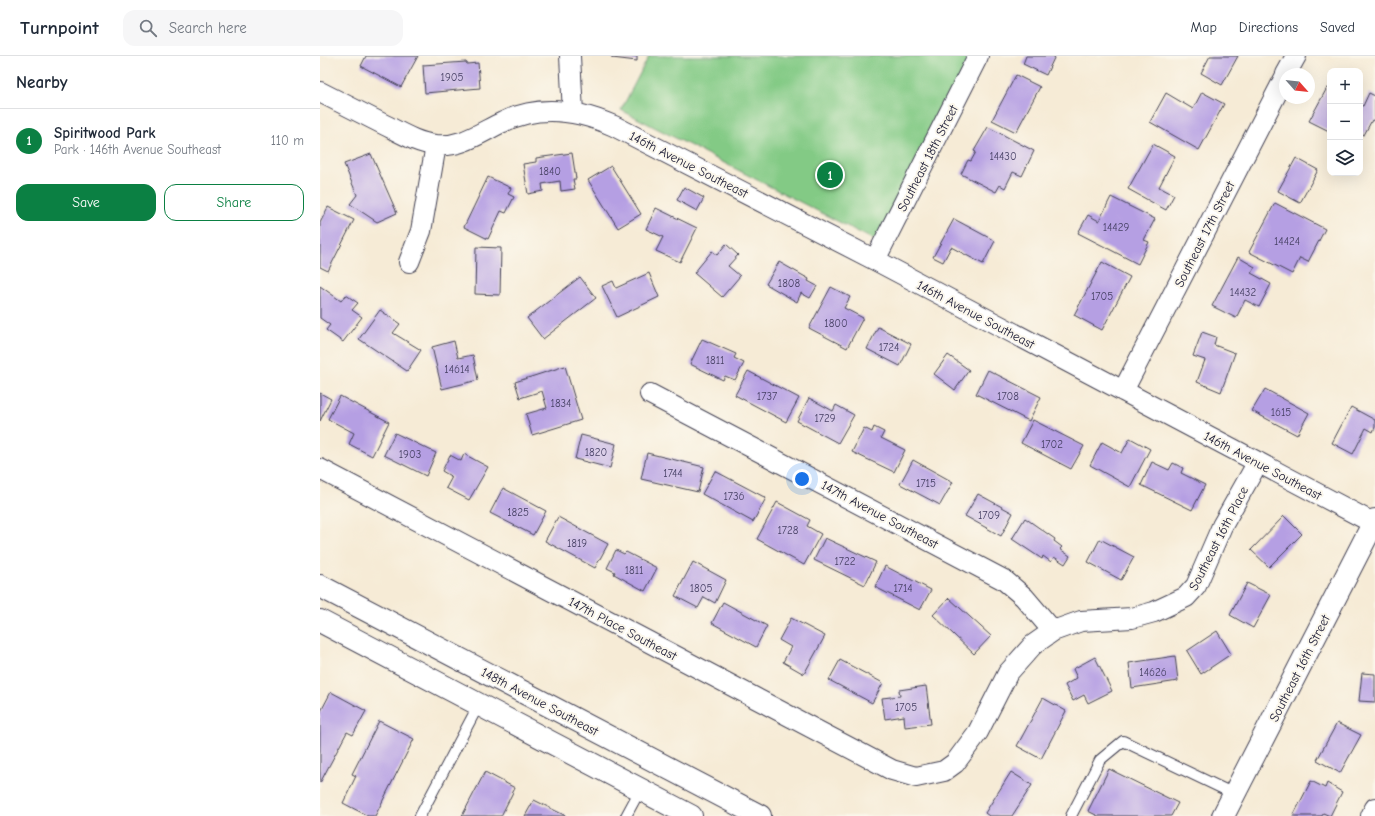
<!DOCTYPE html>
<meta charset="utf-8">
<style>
:root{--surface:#fff;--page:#f6f6f7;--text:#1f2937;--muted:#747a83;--line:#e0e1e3;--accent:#0b8043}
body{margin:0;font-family:"Comic Neue",sans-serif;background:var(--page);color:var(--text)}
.controls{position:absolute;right:12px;top:12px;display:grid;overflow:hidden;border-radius:8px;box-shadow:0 4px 16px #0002}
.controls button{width:36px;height:36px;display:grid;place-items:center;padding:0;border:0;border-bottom:1px solid var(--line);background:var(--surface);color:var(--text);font:20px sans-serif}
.compass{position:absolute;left:959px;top:12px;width:36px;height:36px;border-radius:50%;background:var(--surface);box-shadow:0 4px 16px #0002;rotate:117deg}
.you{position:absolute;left:482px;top:423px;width:14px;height:14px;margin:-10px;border:3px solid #fff;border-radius:50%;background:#1a73e8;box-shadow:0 0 0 6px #1a73e833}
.badge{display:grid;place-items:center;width:26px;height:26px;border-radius:50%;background:var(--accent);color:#fff;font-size:13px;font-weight:700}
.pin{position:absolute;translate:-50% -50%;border:2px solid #fff;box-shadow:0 1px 4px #0006}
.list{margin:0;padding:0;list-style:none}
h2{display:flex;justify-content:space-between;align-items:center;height:52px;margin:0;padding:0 16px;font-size:17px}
h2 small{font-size:13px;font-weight:400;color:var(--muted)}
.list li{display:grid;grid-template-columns:26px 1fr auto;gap:12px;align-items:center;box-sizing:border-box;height:64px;padding:0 16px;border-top:1px solid var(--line)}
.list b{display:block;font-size:15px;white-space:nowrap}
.list p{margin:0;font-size:13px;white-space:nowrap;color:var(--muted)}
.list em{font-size:13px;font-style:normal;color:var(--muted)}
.actions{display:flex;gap:8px;padding:12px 16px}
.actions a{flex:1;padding:9px 0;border:1px solid var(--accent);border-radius:12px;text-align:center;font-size:14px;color:var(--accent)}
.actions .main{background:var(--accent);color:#fff}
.icon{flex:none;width:22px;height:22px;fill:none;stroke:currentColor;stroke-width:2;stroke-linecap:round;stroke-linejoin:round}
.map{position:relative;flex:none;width:1055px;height:760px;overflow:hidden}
header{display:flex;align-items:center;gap:24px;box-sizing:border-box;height:56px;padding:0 20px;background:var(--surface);border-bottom:1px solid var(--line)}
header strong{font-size:19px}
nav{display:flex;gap:22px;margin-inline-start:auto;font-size:14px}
.search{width:280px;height:36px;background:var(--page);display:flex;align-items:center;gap:10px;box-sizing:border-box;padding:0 14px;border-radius:12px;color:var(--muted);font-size:15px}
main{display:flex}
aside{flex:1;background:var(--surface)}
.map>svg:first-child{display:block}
.green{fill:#83ca85;stroke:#527660}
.building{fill:#b59fe3}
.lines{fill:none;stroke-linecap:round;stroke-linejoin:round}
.service-casing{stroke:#424052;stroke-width:12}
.minor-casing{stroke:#424052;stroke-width:22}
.tertiary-casing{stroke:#424052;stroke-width:24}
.primary-casing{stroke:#424052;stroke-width:24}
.service{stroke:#fff;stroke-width:10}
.minor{stroke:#fff;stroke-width:20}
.tertiary{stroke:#fff;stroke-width:22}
.primary{stroke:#fff;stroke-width:22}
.labels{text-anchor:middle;stroke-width:4;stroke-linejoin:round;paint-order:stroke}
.number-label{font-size:11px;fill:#474165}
.street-label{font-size:13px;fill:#22223b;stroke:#fbf7ec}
</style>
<header>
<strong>Turnpoint</strong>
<div class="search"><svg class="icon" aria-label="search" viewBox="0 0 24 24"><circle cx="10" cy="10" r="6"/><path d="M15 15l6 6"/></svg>Search here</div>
<nav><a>Map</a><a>Directions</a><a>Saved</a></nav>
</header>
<main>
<aside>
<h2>Nearby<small></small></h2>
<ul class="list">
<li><span class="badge">1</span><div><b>Spiritwood Park</b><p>Park · 146th Avenue Southeast</p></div><em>110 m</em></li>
</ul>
<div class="actions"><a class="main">Save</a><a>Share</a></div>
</aside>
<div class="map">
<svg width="1055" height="760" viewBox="0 0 1055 760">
<rect width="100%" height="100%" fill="#fbf7ec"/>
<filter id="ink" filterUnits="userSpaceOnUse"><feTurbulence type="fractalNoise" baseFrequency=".025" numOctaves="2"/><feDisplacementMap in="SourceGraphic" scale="8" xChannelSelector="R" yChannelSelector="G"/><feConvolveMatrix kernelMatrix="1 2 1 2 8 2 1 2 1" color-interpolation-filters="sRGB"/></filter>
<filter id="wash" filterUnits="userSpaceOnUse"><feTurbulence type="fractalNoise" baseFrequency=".012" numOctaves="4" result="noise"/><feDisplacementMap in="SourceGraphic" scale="16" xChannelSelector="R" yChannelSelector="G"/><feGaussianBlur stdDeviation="0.9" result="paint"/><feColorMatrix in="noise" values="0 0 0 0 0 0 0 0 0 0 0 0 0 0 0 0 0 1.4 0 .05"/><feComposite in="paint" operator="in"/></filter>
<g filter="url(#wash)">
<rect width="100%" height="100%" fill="#f6ebd6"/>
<!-- green -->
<path class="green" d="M329 0H653L556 185 301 54Z"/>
<g id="blocks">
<!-- building -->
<path class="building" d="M46 0H98L81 31 41 10Z
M292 0H317V5L292 2Z
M706 0H735L726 19 703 8Z
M890 0H918L902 29 881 17Z
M146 6 147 8 158 7 160 32 105 37 103 9Z
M696 19 720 31 696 76 672 64Z
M1007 32 1010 33 1009 75 989 65Z
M882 36 904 48 879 94 830 66 846 37 873 53Z
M1049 37 1055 40V65L1052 64 1044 79 1040 77V49L1043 50Z
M668 71 714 95 702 120 693 116 685 132 680 129 676 136 641 118 648 104 651 105 656 96 654 95Z
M833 88 855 100 839 131 854 139 846 154 808 133Z
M252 97 256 123H253L255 133 241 135 240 125 222 128 223 135 208 138 203 108 216 106V102Z
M51 98 77 157 57 166 30 148 37 139 24 108Z
M976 102 998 114 980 147 958 135Z
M291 110 321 158 298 172 268 124Z
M168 121 191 132 188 138 194 141 186 157 181 155 168 183 144 171Z
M364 131 384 142 377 155 357 144Z
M791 141 835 163 824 184 829 186 818 208 758 177 768 159 779 165Z
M955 147 1005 173 988 206 980 202 972 218 929 196Z
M8 151 34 164 8 215 0 211V167Z
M336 152 377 172 360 206 336 195 343 181 326 173Z
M634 163 675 185 663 208 631 191 623 206 613 201Z
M406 188 418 199 408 210 420 220 402 241 374 217 392 195 397 199Z
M156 191 181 192 180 239 155 238Z
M918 201 935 211 931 217 951 228 939 251 925 244 916 262 892 250Z
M459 206 489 223 488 225 497 230 490 242 481 237 477 246 446 228Z
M782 206 810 221 782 274 754 259Z
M329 217 339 241 297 261 282 230 293 225 296 232Z
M260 221 276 242 223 283 207 262Z
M0 230 21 245 26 239 38 247 32 254 42 261 23 286 6 274 10 269 0 262Z
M511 231 530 241 524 252 543 262 527 292 489 272Z
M60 254 80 268 73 277 101 294 87 315 39 283Z
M558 271 591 288 580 310 547 293Z
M882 276 896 281 894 289 915 297 901 336 877 326 885 304 873 300Z
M382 283 416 298 414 302 424 307 415 324 405 320 403 324 370 308Z
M134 285 138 302 153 299 158 324 122 333 112 291Z
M628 299 649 314 635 334 614 318Z
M245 310 261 364 212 379 206 358 227 352 222 335 200 342 195 326Z
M668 314 721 341 709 365 656 338Z
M428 315 479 342 466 366 415 339Z
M945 333 989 357 977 379 932 355Z
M0 337 11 343 0 365Z
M20 340 69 366 52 400 29 388 34 377 8 363Z
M489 342 513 355 516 349 534 359 518 387 477 365Z
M1031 351 1055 364V371L1053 376 1046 372 1033 398 1012 387Z
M713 364 764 390 751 413 701 387Z
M554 371 564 376 561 382 585 394 574 416 532 396 544 372 552 376Z
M75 377 116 397 106 420 64 399Z
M261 379 296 388 290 412 255 403Z
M810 382 830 393 810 431 770 409 782 386 802 397Z
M327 397 384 411 378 436 321 423Z
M144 398 168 411 149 444 126 432 132 421 122 415 130 399 141 405Z
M593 404 633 426 620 449 580 428Z
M832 406 849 414 853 407 863 412 861 417 885 429 872 454 821 429Z
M395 415 446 442 433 466 382 438Z
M183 432 226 455 213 479 170 457Z
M658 438 693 457 681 480 645 460Z
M457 446 490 464 487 470 501 478 484 509 437 483Z
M964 460 982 478 949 511 931 494Z
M238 461 288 488 275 512 225 485Z
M705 462 735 483 734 485 742 491 740 493 750 500 745 508 734 501 731 506 723 500 722 503 692 483Z
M505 482 556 506 545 529 494 504Z
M780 483 814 501 801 524 768 506Z
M296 494 304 498 306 496 337 512 325 535 294 518 295 516 287 512Z
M373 506 406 524 395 547 384 541 378 552 355 540Z
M565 510 611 534 600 554 555 531Z
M927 527 951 539 933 572 910 559Z
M629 542 671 580 654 598 613 559Z
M403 546 447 570 436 591 392 567Z
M471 562 505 580 484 618 463 606 471 591 459 584Z
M897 575 911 598 881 618 867 595Z
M855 600 858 625 812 632 809 607Z
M775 601 792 635 768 647 764 639 753 645 745 629 757 622 753 613Z
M520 604 563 627 552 647 509 624Z
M1042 617 1055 618V646L1039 645Z
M606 630 611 668 585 671 584 660 565 663 562 642 580 640 579 634Z
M11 636 46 655 33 679 27 676 0 727V657Z
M723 642 746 655 721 703 697 690Z
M59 665 94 683 55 760H48L23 747 36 720 32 718Z
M1017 667 1041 679 1020 717 997 704Z
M789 713 858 747 851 760H778L768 755Z
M165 716 195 732 181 760H142Z
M691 716 712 729 692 760H669L665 757Z
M991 725 1005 732 1007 727 1022 736 1010 760 1003 757 1002 760H973Z
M214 744 246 760H205Z"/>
</g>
</g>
<g filter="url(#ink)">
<use href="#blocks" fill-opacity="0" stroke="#424052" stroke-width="1"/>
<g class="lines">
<!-- service casing -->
<g class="service-casing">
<path id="service" d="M100 760 158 650
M306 760 320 734
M751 760 780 704 803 685 914 738"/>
</g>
<!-- minor casing -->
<g class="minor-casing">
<path id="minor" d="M250 0 253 57
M966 18 976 0
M0 36C22 47 43 58 65 69 81 77 97 87 115 89 141 92 161 76 183 66 219 48 258 54 294 70L555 204 1055 468
M555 204 658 0
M89 206 101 175 116 89
M803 335 965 21
M330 338 684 524 704 541 733 575
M0 413 572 714 596 721 624 715 635 707 658 676 688 617 713 589 733 575 761 565 812 562 834 556 866 541 876 530 902 470 938 406
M1051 760 1055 752"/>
</g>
<!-- tertiary casing -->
<g class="tertiary-casing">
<path id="tertiary" d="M903 760 1055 464"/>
</g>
<!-- primary casing -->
<g class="primary-casing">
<path id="primary" d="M0 530 440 760
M0 565 371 760"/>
</g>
<!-- service -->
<use href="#service" class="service"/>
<!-- minor -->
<use href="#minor" class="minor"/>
<!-- tertiary -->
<use href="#tertiary" class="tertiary"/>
<!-- primary -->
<use href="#primary" class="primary"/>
</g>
</g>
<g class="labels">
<!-- number labels -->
<g class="number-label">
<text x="132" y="25">1905</text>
<text x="683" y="104">14430</text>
<text x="230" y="119">1840</text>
<text x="796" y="175">14429</text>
<text x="967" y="189">14424</text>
<text x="469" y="231">1808</text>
<text x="923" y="240">14432</text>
<text x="782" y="244">1705</text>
<text x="516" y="271">1800</text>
<text x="569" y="295">1724</text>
<text x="395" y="308">1811</text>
<text x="137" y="317">14614</text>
<text x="447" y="344">1737</text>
<text x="688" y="344">1708</text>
<text x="241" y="351">1834</text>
<text x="961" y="360">1615</text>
<text x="505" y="366">1729</text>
<text x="732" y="392">1702</text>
<text x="276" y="400">1820</text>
<text x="90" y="402">1903</text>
<text x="353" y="421">1744</text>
<text x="606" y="431">1715</text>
<text x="414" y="444">1736</text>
<text x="198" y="460">1825</text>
<text x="669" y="463">1709</text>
<text x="468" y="478">1728</text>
<text x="257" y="491">1819</text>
<text x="525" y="509">1722</text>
<text x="314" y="518">1811</text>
<text x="381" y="536">1805</text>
<text x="583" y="536">1714</text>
<text x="833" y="620">14626</text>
<text x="586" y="655">1705</text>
</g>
<!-- street labels -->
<g class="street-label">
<text transform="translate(607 102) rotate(-63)" y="5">Southeast 18th Street</text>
<text transform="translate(369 108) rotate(27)" y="5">146th Avenue Southeast</text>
<text transform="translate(884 178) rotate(-63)" y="5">Southeast 17th Street</text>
<text transform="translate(656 258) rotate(28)" y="5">146th Avenue Southeast</text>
<text transform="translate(943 409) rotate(28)" y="5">146th Avenue Southeast</text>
<text transform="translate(560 458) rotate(28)" y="5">147th Avenue Southeast</text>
<text transform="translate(898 482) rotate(-63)" y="5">Southeast 16th Place</text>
<text transform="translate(303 572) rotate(28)" y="5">147th Place Southeast</text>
<text transform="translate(979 612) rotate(-63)" y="5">Southeast 16th Street</text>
<text transform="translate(220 645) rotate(28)" y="5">148th Avenue Southeast</text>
</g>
</g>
</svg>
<div class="controls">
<button>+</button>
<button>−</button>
<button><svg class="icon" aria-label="layers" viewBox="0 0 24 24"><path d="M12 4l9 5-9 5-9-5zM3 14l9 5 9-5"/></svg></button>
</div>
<svg class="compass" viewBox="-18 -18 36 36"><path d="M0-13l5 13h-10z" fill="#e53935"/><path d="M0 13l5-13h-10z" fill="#747a83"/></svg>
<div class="you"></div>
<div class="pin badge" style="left:510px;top:119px">1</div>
</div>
</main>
